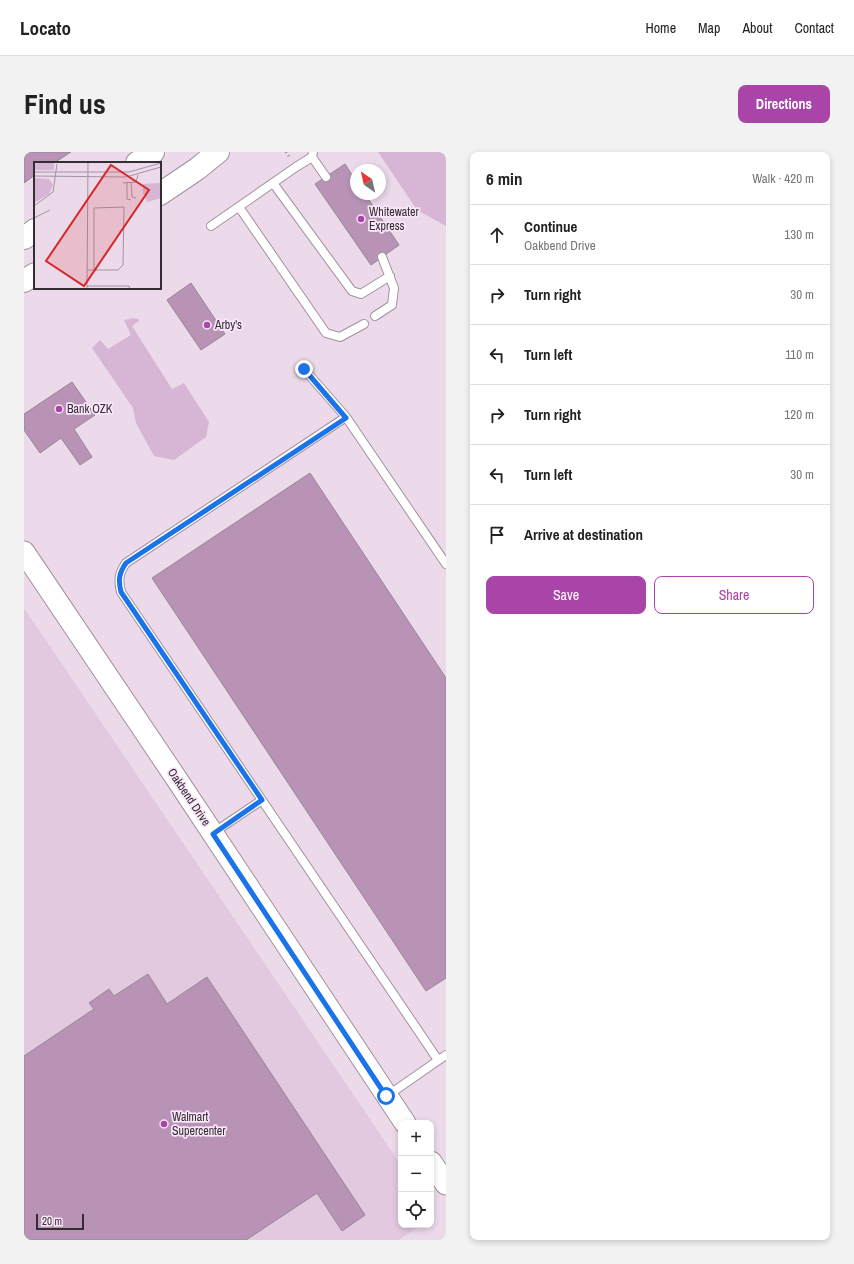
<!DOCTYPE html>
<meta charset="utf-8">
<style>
:root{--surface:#fff;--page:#f2f2f2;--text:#222;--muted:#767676;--line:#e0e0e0;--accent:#a944a8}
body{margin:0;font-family:"Archivo Narrow",sans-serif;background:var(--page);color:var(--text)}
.controls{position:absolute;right:12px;bottom:12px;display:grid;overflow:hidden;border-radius:8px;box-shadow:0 2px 6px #0003}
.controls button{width:36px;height:36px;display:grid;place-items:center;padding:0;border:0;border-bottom:1px solid var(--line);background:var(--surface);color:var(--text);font:20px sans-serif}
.compass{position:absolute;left:326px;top:12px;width:36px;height:36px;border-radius:50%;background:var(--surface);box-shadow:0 2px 6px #0003;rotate:326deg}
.scale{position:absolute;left:12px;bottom:10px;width:48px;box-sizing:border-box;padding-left:4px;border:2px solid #342d34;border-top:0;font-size:11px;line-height:14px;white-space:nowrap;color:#342d34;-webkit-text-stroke:3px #f9e6f8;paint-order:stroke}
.stop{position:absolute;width:12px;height:12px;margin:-9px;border:3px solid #1a73e8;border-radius:50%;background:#fff}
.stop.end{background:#1a73e8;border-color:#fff;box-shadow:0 1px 4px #0008}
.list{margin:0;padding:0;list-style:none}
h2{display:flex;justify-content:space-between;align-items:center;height:52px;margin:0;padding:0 16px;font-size:17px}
h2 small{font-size:13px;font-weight:400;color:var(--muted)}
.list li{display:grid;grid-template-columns:26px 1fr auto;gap:12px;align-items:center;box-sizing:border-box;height:60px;padding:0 16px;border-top:1px solid var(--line)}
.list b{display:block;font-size:15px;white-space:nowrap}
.list p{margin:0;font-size:13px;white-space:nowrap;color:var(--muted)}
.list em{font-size:13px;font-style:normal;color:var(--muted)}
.actions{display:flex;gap:8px;padding:12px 16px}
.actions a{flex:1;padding:9px 0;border:1px solid var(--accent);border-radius:8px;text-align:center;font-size:14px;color:var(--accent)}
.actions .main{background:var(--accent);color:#fff}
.icon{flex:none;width:22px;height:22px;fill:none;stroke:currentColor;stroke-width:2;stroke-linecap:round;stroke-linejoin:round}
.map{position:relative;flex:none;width:422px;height:1088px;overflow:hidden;border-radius:8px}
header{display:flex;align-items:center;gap:24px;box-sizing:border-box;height:56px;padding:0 20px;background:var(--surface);border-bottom:1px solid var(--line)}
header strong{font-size:19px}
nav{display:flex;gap:22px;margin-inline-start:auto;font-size:14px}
.intro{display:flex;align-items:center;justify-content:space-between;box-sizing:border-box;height:96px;padding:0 24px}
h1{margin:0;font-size:28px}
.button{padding:10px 18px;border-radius:8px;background:var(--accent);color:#fff;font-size:14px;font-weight:700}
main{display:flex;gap:24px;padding:0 24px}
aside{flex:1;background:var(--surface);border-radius:8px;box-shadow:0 2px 6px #0003}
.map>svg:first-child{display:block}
.built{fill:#e2c9e0}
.green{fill:#d6b5d5}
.building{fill:#b893b6;stroke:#968595}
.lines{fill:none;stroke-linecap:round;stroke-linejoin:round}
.service-casing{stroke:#a291a1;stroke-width:10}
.tertiary-casing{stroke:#a291a1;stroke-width:23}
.primary-casing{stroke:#a291a1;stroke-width:24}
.path{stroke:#8e818d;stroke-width:2.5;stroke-dasharray:1 3;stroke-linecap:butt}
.service{stroke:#fff;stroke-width:8}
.tertiary{stroke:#fff;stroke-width:21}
.primary{stroke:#fff;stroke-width:22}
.route{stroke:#1a73e8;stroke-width:5}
.poi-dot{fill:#a944a8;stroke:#f9e6f8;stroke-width:1.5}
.labels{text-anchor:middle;stroke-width:3.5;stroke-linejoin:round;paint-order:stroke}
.poi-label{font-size:12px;fill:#342d34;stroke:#f9e6f8;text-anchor:start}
.street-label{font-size:12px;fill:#342d34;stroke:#f9e6f8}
.inset-road{fill:none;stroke:#a294a1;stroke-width:1}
.view{fill:#d62828;fill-opacity:0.15;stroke:#d62828;stroke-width:2}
.inset-edge{fill:none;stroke:#342d34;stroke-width:2}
</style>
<header>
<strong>Locato</strong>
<nav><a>Home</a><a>Map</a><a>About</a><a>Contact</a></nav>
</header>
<div class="intro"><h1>Find us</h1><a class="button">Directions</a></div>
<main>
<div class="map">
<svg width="422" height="1088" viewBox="0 0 422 1088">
<rect width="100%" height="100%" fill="#ecd9ea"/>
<!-- built -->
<path class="built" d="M0 456 377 1013V1073H397L375 1088H0Z"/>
<!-- green -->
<path class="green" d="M354 0H422V74L393 58Z
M110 166 116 168 108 174 148 237 160 231 185 270 182 285 150 308 130 304 112 271 109 256 68 196 76 188 84 197 107 183 100 168Z"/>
<!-- building -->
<path class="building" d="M0 0H47L30 11H11V23L0 31Z
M321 12 332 29V42H341L375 93 347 113 291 32Z
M167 131 201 182 177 198 143 148Z
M48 230 71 263 50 277 68 305 56 313 37 286 16 301 0 278V262Z
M286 321 422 526V826L402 839 128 426Z
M124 822 143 852 183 825 341 1063 318 1079 293 1041 222 1088H0V904L70 857 65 851 85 837 90 844Z"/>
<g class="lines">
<!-- service casing -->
<g class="service-casing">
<path id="service" d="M288 5 302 25
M249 31 328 139 337 142 366 124
M215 55 302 181 316 185 340 172
M187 74 272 15 288 5 289 0
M351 164 368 153 370 136 358 105
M280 217 322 265
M189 681 238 648
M414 908 97 440C94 428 95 421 102 411L322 265 422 412
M363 944 422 903"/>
</g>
<!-- tertiary casing -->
<g class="tertiary-casing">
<path id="tertiary" d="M0 400 152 626 381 971
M407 1010 422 1032"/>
</g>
<!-- primary casing -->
<g class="primary-casing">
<path id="primary" d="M113 11 129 0
M136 42 173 17 194 0
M0 86 11 78
M0 129 11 122"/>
</g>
<!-- path -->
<path class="path" d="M262 0 266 6"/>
<!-- service -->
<use href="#service" class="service"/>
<!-- tertiary -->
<use href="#tertiary" class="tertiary"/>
<!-- primary -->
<use href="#primary" class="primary"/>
</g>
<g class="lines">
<!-- route -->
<path class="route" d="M280 217 322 266 102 411C95 421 94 428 97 440L238 648 189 682 362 944"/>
</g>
<!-- markers -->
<g class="poi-dot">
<circle cx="337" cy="67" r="4"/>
<circle cx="183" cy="173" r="4"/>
<circle cx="35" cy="257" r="4"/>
<circle cx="140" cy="972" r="4"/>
</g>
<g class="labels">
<!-- poi labels -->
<g class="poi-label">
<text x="345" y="64">Whitewater<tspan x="345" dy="14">Express</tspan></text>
<text x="191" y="177">Arby's</text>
<text x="43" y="261">Bank OZK</text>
<text x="148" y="969">Walmart<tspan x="148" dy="14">Supercenter</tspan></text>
</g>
<!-- street labels -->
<g class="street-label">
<text transform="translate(165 645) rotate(56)" y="4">Oakbend Drive</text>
</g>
</g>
<!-- overview -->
<g transform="translate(10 10)">
<rect width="127" height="127" fill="#ecd9ea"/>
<path d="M0 0H20V8H0ZM0 16 15 17 19 23 15 32 0 41ZM127 21V36L113 40 109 31V22Z" fill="#d6b5d5"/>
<path class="inset-road" d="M0 10H95L127 1M0 14 92 15 127 5M93 20V37L97 38M97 20 98 35 102 36M89 21 102 20 104 13M0 44 19 30 23 2M0 56 16 48M53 108H84L89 103 90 45 60 46V108M53 124H95L96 127M53 127 54 0"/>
<path class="view" d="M77 3 115 28 50 124 12 99Z"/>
<rect width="127" height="127" class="inset-edge"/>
</g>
</svg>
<div class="controls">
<button>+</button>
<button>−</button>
<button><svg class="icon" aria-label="locate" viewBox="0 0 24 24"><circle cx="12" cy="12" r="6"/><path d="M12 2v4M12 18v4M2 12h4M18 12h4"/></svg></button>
</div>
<svg class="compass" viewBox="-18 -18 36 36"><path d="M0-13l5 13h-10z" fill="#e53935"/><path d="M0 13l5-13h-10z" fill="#767676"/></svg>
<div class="scale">20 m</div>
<div class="stop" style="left:362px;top:944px"></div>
<div class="stop end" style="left:280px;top:217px"></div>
</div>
<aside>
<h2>6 min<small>Walk · 420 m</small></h2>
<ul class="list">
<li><svg class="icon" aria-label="ahead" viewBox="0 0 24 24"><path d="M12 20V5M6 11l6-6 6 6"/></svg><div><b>Continue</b><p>Oakbend Drive</p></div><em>130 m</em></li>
<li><svg class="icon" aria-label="right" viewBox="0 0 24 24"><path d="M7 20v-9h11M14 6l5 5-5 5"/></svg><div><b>Turn right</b></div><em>30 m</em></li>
<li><svg class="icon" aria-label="left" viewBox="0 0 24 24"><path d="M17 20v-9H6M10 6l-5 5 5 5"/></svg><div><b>Turn left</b></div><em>110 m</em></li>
<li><svg class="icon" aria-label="right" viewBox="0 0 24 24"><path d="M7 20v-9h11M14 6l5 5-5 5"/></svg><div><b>Turn right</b></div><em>120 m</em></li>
<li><svg class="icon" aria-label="left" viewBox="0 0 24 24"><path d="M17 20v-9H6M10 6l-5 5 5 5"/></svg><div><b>Turn left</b></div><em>30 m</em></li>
<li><svg class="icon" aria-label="arrive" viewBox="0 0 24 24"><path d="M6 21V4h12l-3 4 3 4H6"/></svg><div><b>Arrive at destination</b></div></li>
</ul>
<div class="actions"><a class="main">Save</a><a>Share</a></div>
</aside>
</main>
